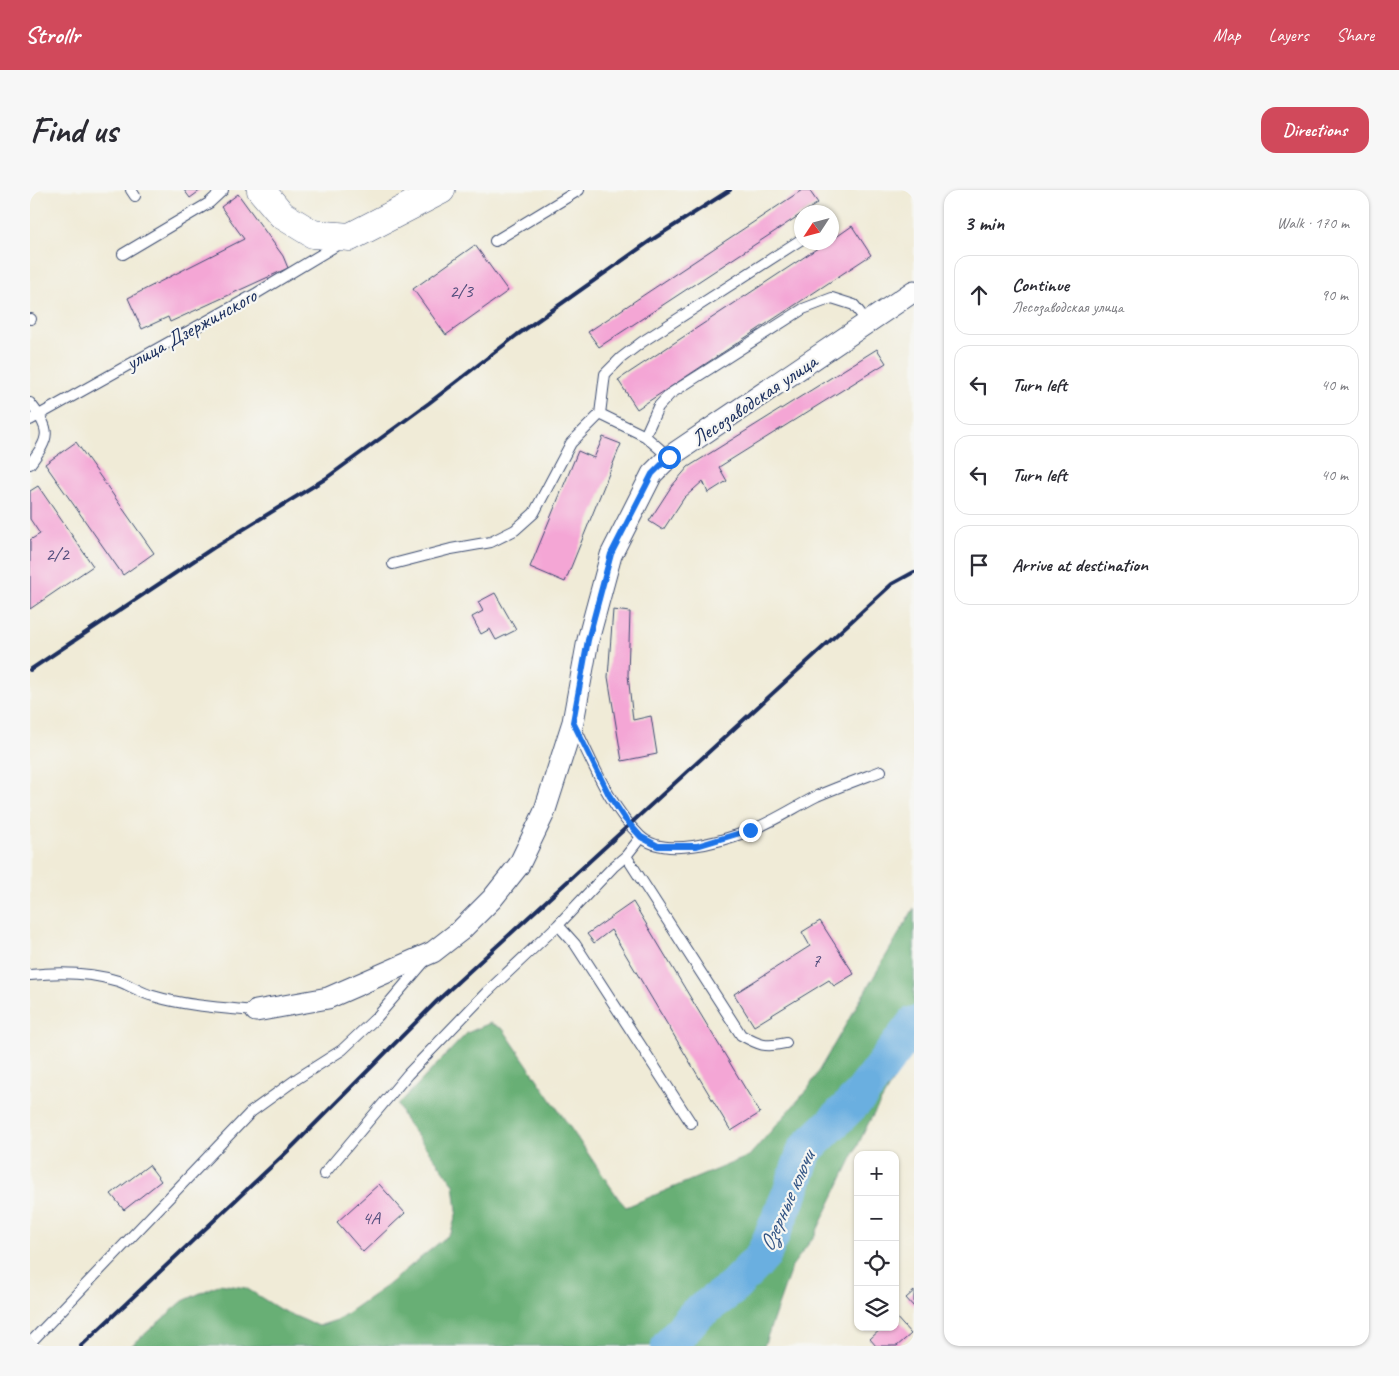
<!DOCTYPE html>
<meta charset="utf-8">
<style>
:root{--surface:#fff;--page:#f7f7f7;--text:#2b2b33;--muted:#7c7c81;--line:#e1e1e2;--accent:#d1495b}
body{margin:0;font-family:Caveat,sans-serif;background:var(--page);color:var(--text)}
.controls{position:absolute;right:15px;bottom:15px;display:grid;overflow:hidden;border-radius:10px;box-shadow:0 1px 4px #0004}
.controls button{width:45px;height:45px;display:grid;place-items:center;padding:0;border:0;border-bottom:1px solid var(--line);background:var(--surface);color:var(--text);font:25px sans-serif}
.compass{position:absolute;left:764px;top:15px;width:45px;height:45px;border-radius:50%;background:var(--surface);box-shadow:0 1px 4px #0004;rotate:234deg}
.stop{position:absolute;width:15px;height:15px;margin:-11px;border:4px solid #1a73e8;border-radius:50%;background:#fff}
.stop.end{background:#1a73e8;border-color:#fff;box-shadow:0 1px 5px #0008}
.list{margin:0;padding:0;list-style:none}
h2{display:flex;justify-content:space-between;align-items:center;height:65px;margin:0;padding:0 20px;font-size:21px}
h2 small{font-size:16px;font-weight:400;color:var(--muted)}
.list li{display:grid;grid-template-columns:32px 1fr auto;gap:15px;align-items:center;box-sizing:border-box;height:80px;margin:0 10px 10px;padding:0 10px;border:1px solid var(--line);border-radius:15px}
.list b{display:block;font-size:19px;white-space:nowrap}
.list p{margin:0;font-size:16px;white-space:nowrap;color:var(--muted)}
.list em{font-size:16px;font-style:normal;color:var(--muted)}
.icon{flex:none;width:28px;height:28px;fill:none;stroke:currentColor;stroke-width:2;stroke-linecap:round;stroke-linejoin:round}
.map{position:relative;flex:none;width:884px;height:1156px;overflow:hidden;border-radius:15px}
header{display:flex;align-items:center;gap:30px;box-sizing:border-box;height:70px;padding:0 25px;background:var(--accent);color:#fff}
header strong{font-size:24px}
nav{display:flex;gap:28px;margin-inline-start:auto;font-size:18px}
.intro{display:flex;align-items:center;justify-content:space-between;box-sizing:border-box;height:120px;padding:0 30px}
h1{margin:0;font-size:35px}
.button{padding:12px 22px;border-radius:15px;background:var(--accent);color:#fff;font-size:18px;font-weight:700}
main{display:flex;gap:30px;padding:0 30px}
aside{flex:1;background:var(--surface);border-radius:15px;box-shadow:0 1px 4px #0004}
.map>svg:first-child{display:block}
.forest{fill:#68af75;stroke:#426f6a}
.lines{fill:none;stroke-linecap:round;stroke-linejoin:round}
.river{stroke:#6aafe0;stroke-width:36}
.building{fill:#f4a6d5}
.lane-casing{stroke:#3b4b70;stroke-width:12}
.street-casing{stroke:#3b4b70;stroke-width:23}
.secondary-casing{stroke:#3b4b70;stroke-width:29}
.lane{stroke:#fff;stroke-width:10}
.street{stroke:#fff;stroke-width:21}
.secondary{stroke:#fff;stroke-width:28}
.rail{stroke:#1b2f5e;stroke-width:4}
.route{stroke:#1a73e8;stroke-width:6}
.labels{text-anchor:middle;stroke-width:4.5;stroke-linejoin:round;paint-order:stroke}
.number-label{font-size:19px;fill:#514d7c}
.street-label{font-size:21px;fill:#1b2f5e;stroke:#f6f6f2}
.water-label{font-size:22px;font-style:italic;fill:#335585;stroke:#f6f6f2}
</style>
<header>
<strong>Strollr</strong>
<nav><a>Map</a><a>Layers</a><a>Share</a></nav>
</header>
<div class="intro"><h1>Find us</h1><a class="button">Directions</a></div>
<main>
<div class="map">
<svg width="884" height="1156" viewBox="0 0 884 1156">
<rect width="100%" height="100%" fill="#f6f6f2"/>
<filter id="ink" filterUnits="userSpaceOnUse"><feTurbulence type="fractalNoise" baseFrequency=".02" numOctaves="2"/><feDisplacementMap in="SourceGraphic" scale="10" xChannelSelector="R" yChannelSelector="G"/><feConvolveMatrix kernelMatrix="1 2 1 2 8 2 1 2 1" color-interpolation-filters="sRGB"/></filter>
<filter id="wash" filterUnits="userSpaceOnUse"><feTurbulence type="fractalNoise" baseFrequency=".0096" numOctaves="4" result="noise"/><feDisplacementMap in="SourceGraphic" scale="20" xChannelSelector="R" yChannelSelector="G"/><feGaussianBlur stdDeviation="1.12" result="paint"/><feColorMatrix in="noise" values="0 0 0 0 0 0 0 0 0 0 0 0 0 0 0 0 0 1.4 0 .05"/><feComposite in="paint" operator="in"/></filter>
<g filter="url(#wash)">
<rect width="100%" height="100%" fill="#f0ebd7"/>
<!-- forest -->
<path class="forest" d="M884 718V855L838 934 785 1045 762 1076 734 1156H101L153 1111 190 1094 216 1098 251 1120 288 1136 307 1130 356 1096 421 1043 427 1021 424 994 375 930 368 915 437 843 460 833 473 839 589 1009 596 1017 719 966 778 899Z"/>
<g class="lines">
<!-- river -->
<path class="river" d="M639 1156 665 1125 701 1099 733 1066 760 1003 775 960 829 907 884 834"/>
</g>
<g id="blocks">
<!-- building -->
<path class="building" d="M154 0H171L160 8Z
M772 0H779L788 13 569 157 558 142Z
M208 4 253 66 258 78 140 132 138 127 112 139 98 108 214 49 191 17Z
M822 36 841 65 607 219 588 190 797 52H802V50Z
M445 55 478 101 416 145 383 99Z
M847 159 856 173 689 277 697 291 678 303 673 291 654 308 633 340 619 331 641 297 658 277Z
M573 247 591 254 535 392 500 377 548 261 564 268Z
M46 252 124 363 93 385 15 274Z
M8 296 63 376 0 419V350L10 344 0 329V301Z
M465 403 486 440 466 450 460 439 451 444 442 427 453 421 448 412Z
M583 420 600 422 598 485 603 530 621 526 627 564 592 571 578 487Z
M603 712 730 923 701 941 581 740 564 753 557 744Z
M790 731 824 784 804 796 799 790 724 836 704 804 780 756 772 742Z
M119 975 131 991 94 1020 81 1004Z
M349 994 375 1023 333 1062 307 1032Z
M884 1101V1117L876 1108Z
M865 1126 881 1144 867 1156H846L840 1149 853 1137H865Z"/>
</g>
</g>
<g filter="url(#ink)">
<use href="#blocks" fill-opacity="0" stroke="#3b4b70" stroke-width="1"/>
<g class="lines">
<!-- lane casing -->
<g class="lane-casing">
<path id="lane" d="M101 0 105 6
M465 51 549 0
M93 64 179 13 193 0
M0 129H1
M0 213C22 241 20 247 0 274
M0 230 227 103 312 52
M615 246 628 217 640 204 773 119 802 108 824 115 838 133
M639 267 615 246 570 224 575 184 591 168 612 152 772 49
M363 374 421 359 461 352 485 340 504 323 541 253 570 224
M544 535C563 573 579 616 610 646 634 669 692 651 719 641 743 632 765 617 787 606 808 597 830 589 851 581
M596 666 711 845C729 855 735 858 756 853
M528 735 545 754 661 933
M0 785C29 782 59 782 88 791 100 795 111 803 123 806 156 816 192 818 226 821
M294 984 378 884 458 801 528 735 583 677 596 666 611 647
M0 1153 221 922 268 888 312 860 347 827 394 772"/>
</g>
<!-- street casing -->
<g class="street-casing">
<path id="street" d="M226 821 298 808 403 762 430 741 462 709 489 675 514 623 543 532 558 450 581 365 622 284 639 267 884 101"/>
</g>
<!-- secondary casing -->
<g class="secondary-casing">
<path id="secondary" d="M231 0 252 25 283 44 320 47 411 0"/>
</g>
<!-- lane -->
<use href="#lane" class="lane"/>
<!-- street -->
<use href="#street" class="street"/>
<!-- secondary -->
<use href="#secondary" class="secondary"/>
<!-- rail -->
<path class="rail" d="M0 480 183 358 295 289 399 213 487 145 620 51 700 0
M51 1156 261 958 407 811 862 394 884 382"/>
</g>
</g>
<g class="lines" filter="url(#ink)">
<!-- route -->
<path class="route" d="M639 267 622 284 581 364 558 450 543 532 579 605 595 629 611 647 628 656H667L720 640"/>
</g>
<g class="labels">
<!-- number labels -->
<g class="number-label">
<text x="431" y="107">2/3</text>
<text x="27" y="370">2/2</text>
<text x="786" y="777">7</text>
<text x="341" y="1034">4А</text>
</g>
<!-- street labels -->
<g class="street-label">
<text transform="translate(161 139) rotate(-29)" y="7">улица Дзержинского</text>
<text transform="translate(724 210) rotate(-34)" y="7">Лесозаводская улица</text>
</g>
<!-- water labels -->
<g class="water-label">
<text transform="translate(756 1011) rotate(-66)" y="8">Озерные ключи</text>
</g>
</g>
</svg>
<div class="controls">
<button>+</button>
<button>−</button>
<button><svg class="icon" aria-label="locate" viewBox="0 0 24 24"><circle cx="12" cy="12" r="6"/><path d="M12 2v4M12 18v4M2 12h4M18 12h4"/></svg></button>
<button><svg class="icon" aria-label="layers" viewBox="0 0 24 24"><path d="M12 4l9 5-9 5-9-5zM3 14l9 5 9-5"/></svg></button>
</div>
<svg class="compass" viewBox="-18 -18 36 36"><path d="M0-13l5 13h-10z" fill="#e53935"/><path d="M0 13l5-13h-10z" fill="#7c7c81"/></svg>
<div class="stop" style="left:639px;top:267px"></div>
<div class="stop end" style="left:720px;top:640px"></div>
</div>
<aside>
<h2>3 min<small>Walk · 170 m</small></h2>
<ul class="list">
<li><svg class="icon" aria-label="ahead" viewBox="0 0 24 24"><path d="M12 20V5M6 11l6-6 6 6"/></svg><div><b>Continue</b><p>Лесозаводская улица</p></div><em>90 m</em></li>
<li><svg class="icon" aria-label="left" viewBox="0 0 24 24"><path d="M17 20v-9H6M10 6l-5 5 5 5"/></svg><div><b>Turn left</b></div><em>40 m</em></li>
<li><svg class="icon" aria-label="left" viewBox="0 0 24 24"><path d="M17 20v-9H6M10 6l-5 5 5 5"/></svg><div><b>Turn left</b></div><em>40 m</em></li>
<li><svg class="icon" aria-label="arrive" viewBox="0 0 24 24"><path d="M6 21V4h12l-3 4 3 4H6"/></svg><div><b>Arrive at destination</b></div></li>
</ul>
</aside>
</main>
